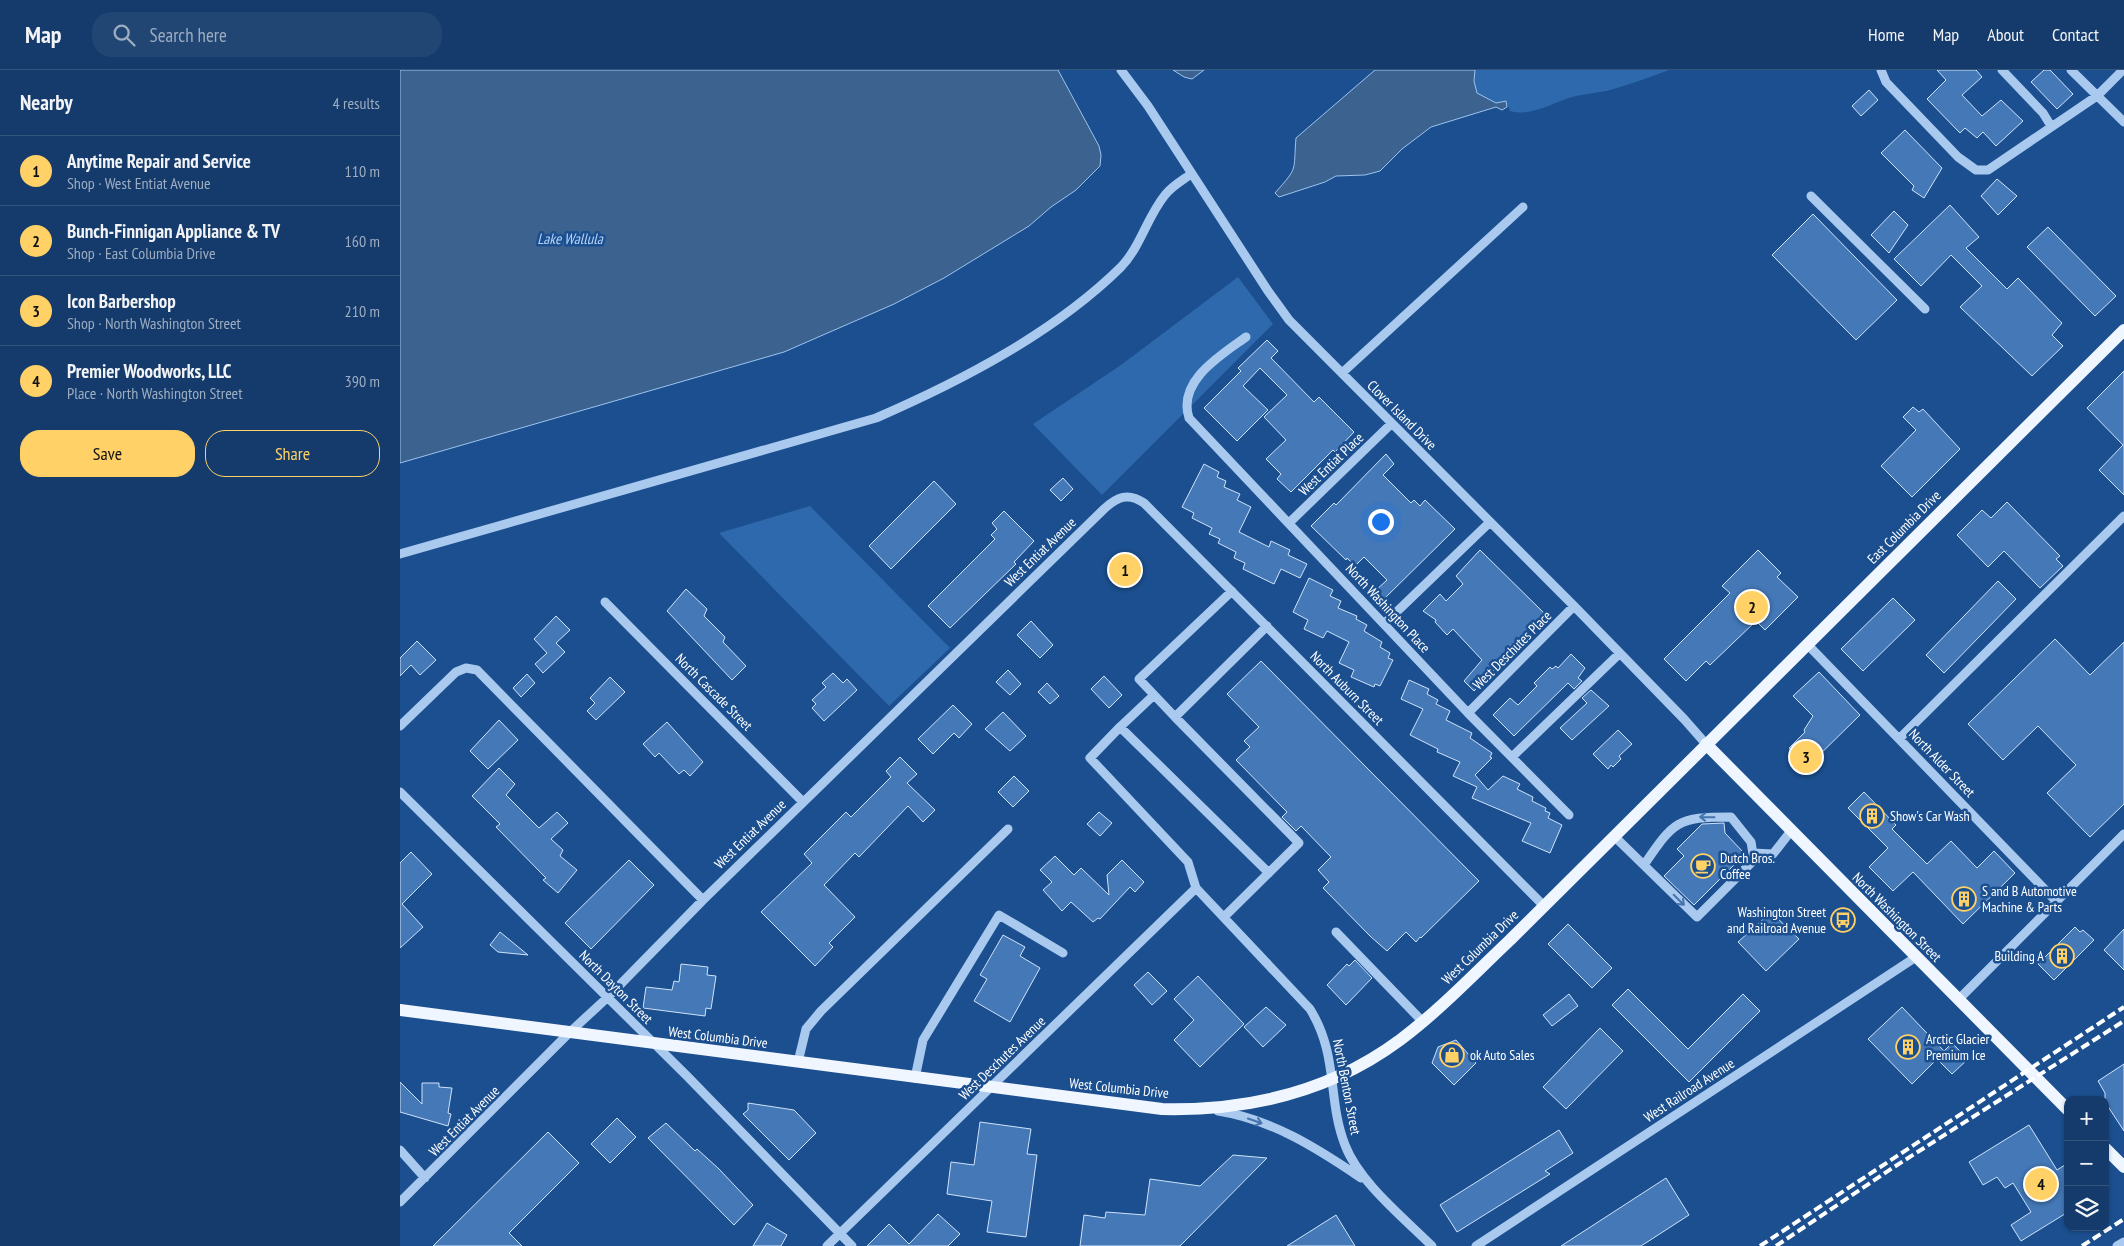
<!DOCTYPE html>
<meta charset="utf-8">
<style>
:root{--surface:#143b6b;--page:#214673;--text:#f1f3f6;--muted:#9dadc1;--line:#33557e;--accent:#ffd166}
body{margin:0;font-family:"PT Sans Narrow",sans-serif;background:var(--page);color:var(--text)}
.controls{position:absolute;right:15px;bottom:15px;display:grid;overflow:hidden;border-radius:10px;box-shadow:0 1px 4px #0004}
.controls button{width:45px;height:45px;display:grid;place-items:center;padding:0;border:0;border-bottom:1px solid var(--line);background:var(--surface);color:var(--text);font:25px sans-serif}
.you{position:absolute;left:980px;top:451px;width:18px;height:18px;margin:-12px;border:4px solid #fff;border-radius:50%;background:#1a73e8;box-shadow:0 0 0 8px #1a73e833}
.badge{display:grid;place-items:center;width:32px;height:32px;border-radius:50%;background:var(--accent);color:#111;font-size:16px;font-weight:700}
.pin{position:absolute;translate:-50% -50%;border:2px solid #fff;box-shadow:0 1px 5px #0006}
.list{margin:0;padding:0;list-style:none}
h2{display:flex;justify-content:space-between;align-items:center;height:65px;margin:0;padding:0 20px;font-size:21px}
h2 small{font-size:16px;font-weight:400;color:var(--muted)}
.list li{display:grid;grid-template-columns:32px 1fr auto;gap:15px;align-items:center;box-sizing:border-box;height:70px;padding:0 20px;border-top:1px solid var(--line)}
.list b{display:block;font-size:19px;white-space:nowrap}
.list p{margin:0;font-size:16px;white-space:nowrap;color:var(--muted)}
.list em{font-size:16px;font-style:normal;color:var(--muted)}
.actions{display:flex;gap:10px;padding:15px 20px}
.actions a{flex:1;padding:11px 0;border:1px solid var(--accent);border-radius:20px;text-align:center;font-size:18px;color:var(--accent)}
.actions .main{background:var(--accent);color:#111}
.icon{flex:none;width:28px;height:28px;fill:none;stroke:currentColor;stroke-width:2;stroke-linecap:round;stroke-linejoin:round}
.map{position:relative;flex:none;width:1724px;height:1176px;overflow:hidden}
header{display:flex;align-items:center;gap:30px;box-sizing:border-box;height:70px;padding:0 25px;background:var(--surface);border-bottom:1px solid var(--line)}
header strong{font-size:24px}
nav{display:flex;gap:28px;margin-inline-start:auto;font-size:18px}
.search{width:350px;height:45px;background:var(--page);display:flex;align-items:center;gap:12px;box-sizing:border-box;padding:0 18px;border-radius:20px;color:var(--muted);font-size:19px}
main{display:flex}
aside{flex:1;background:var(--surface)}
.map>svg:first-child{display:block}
.green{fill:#2e69ad}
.water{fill:#3c6290;stroke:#9cc4f0}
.building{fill:#4478b7;stroke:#cfe3fa}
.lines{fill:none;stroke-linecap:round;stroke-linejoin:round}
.minor{stroke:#a9c9ee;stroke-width:9}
.major{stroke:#f0f6ff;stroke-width:12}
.rail{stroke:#fff;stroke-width:4;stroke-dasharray:9 4;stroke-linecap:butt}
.oneway{stroke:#4674ac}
.labels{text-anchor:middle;stroke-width:5;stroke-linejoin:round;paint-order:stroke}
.street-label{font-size:14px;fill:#fff;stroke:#1b4f8f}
.poi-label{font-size:14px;fill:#fff;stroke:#1b4f8f;text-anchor:start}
.water-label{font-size:15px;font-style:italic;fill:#b5d3f5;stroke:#1b4f8f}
</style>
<header>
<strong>Map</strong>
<div class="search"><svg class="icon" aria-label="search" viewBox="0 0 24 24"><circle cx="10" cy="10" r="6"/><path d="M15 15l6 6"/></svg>Search here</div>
<nav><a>Home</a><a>Map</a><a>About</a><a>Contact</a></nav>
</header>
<main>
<aside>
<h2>Nearby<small>4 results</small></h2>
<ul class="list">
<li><span class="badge">1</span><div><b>Anytime Repair and Service</b><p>Shop · West Entiat Avenue</p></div><em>110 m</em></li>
<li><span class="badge">2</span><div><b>Bunch-Finnigan Appliance &amp; TV</b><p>Shop · East Columbia Drive</p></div><em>160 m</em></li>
<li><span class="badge">3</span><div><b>Icon Barbershop</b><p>Shop · North Washington Street</p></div><em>210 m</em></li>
<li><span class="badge">4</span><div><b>Premier Woodworks, LLC</b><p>Place · North Washington Street</p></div><em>390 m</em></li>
</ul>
<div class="actions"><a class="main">Save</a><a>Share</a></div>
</aside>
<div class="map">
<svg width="1724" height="1176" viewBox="0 0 1724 1176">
<rect width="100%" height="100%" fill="#1b4f8f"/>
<!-- green -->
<path class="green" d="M1075 0H1269C1248 8 1228 15 1207 21 1195 23 1184 24 1172 27 1152 33 1131 47 1110 41L1106 31 1096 33 1077 23 1074 11Z
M838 207 873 254 702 425 633 354 721 295Z
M410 436 550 578 489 636 319 463Z"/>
<!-- water -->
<path class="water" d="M0 0H658L699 76 701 85 700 96 676 120 651 137 629 156 544 208 494 234 384 282 0 393Z
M773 0H804L792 9 784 7Z
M975 0H1075L1074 11 1077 23 1096 33 1106 31 1107 37 1102 40 1096 37 1031 57 1002 79 980 101 965 105 936 106 925 112 879 127 875 123C899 96 893 102 896 68Z"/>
<!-- building -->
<path class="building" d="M1537 0H1576L1582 7 1562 25 1582 46 1601 30 1623 51 1596 76 1583 62 1577 68 1565 58 1560 63 1527 29 1546 10Z
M1644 0H1650L1673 24 1657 39 1631 12Z
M1469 20 1478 30 1461 46 1452 36Z
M1505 60 1542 98 1524 128 1512 120 1514 116 1481 83Z
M1597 109 1617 126 1598 145 1581 126Z
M1550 135 1579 167 1566 178 1607 219 1618 208 1662 253 1652 265 1663 276 1632 306 1560 237 1582 216 1551 185 1521 216 1494 189Z
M1494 141 1508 155 1489 183 1471 165Z
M1413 144 1497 230 1456 270 1372 185Z
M1648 157 1716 226 1695 246 1627 177Z
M867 270 878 281 871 288 914 332 919 327 954 362 935 382 933 380 891 422 877 409 881 404 866 389 886 370 864 347 887 325 860 298 843 316 868 340 837 371 804 338 841 301 838 298Z
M1724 301V425L1699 400 1723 375 1687 338Z
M1513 337 1519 342 1523 339 1560 379 1512 427 1481 396 1516 360 1503 347Z
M986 384 994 394 983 405 1011 433 1014 430 1020 436 1025 430 1055 459 983 530 975 521 987 510 964 487 955 496 947 488 946 490 911 456 934 433 936 435Z
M804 394 819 402 817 407 826 411 824 417 840 424 837 430 851 437 839 462 869 477 871 471 890 480 888 485 907 494 900 508 881 499 874 514 843 499 845 493 834 488 836 482 818 473 820 469 809 464 812 458 792 448 794 443 782 437Z
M663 408 673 419 661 431 650 420Z
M534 411 556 434 491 499 469 476Z
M1607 432 1660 486 1656 489 1663 496 1640 518 1604 481 1588 497 1557 465 1582 440 1591 448Z
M604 441 634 471 614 492 616 494 550 558 528 536 595 469 591 465 597 459 592 453Z
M1080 480 1146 545 1126 565 1124 563 1107 579 1110 583 1074 621 1064 611 1082 590 1053 559 1047 565 1035 552 1036 550 1023 541 1040 524 1046 531 1063 514 1056 506Z
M1358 480 1381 503 1377 507 1398 527 1365 560 1356 551 1310 595 1306 591 1286 611 1264 589 1330 523 1322 516Z
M909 508 933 520 930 526 941 531 938 538 957 546 956 549 967 555 964 561 982 572 980 577 990 583 988 588 993 590 980 616 975 614 974 617 951 607 954 600 939 593 949 572 927 561 923 568 904 559 908 550 893 542Z
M1598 511 1616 529 1544 603 1526 585Z
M286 519 307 539 304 546 325 567 323 572 346 596 332 610 267 541Z
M1493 528 1515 550 1463 601 1441 579Z
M156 546 170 560 156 573 165 582 143 603 135 594 147 583 134 569Z
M631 551 653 575 640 588 617 565Z
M1655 569 1690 605 1724 572V734L1690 767 1647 723 1676 695 1638 656 1603 690 1568 654Z
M17 571 36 590 20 605 11 595 0 606V588Z
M1171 584 1185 598 1178 608 1182 611 1174 619 1168 613 1114 666 1093 645 1110 628 1118 635 1137 616 1134 613 1150 597 1152 599 1156 596 1158 598Z
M861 591 1079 811 1021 868 1020 867 1016 872 1006 862 987 881 970 866 923 818 929 812 918 800 931 787 901 756 896 761 882 747 887 742 836 690 850 677 844 671 859 657 827 624Z
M608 600 621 614 610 625 596 612Z
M1419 602 1460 645 1407 697 1389 678 1405 662 1404 660 1413 646 1393 626Z
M433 603 443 613 447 609 457 620 424 651 412 638 416 634 412 630 426 617 422 613Z
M127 604 135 613 121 627 113 618Z
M704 606 722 625 709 638 691 619Z
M210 607 225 622 196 650 187 641 195 633 190 628Z
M1009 610 1029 619 1027 624 1038 630 1036 634 1050 641 1046 650 1072 663 1070 668 1092 683 1090 687 1092 688 1075 705 1088 720 1103 706 1120 714 1117 719 1133 727 1132 731 1146 738 1145 741 1150 743 1148 748 1162 755 1150 783 1122 771 1131 753 1072 728 1077 717 1053 706 1060 692 1037 682 1038 679 1010 665 1023 639 1001 629Z
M647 613 659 626 650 634 638 622Z
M1191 620 1209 636 1172 670 1160 658 1187 633 1182 628Z
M553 635 572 654 559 668 554 663 533 684 518 669Z
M603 642 626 666 610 681 585 659Z
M99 650 118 670 88 699 70 681Z
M267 652 303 692 290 706 284 700 279 704 259 683 255 687 243 674Z
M1218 660 1232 674 1219 686 1221 689 1213 697 1211 695 1208 699 1193 684Z
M500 687 517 704 507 713 535 740 523 752 508 736 459 787 455 783 424 815 455 847 429 873 433 877 415 896 361 842 412 793 404 784 446 742 451 747 491 707 486 701Z
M99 698 115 714 106 725 139 758 157 742 168 753 151 769 163 780 160 786 177 800 158 823 143 810 146 808 96 757 100 754 72 726Z
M614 706 629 721 613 737 598 722Z
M1464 722 1496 755 1492 759 1527 794 1551 771 1577 798 1594 781 1615 803 1563 854 1513 802 1493 821 1469 797 1488 778 1448 738Z
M699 742 712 753 700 766 687 754Z
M1324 753 1325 763 1345 784 1294 835 1264 806 1284 786 1277 779 1302 754Z
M11 782 32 804 2 834 23 857 0 878V793Z
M655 786 674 805 681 798 709 825 707 805 722 790 744 812 735 822 730 817 700 849 698 848 693 852 671 832 662 841 643 820 652 812 640 800Z
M229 790 254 815 191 879 165 853Z
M1371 842 1399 869 1366 901 1338 872Z
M1168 854 1212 898 1192 918 1148 874Z
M1675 857 1680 862 1683 860 1694 870 1654 910 1638 894Z
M1724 859V900L1704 880Z
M100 862 128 885 98 882 90 875Z
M603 865 625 877 620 886 640 898 610 952 574 931 587 909 580 905Z
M955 890 972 908 946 935 927 915 947 894 949 896Z
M281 894 308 897 307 905 316 906 311 939 306 938 305 946 243 938 246 917 272 920 274 911 279 912Z
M748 902 767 921 752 935 734 915Z
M798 906 844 954 800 997 774 970 794 950 774 929Z
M1228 919 1288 979 1343 924 1360 941 1289 1012 1212 935Z
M1169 924 1178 936 1152 956 1143 945Z
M866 937 886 955 863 977 844 957Z
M1502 937 1544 981 1552 973 1568 989 1552 1004 1537 989 1512 1014 1468 969Z
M1200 958 1223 981 1166 1039 1143 1017Z
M1056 970 1076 993 1054 1015 1032 993 1038 977Z
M1724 994V1061L1705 1032V1023L1698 1011Z
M0 1012 22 1034V1013H39V1017L52 1018 48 1043 51 1044 48 1056 0 1042Z
M348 1033 394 1040 416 1063 389 1090 343 1044 348 1040Z
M217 1048 236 1067 210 1093 191 1074Z
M580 1052 631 1059 627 1084 637 1085 626 1167 587 1162 592 1131 547 1124 551 1092 574 1095Z
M266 1053 295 1081 297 1079 319 1099 353 1135 334 1155 248 1068Z
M1629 1055 1657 1100 1668 1093V1142L1621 1171 1611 1155 1631 1142 1613 1113 1605 1118 1597 1107 1583 1115 1569 1092Z
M1159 1060 1173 1083 1145 1101 1150 1104 1057 1162 1040 1135Z
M148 1062 179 1093 109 1163 122 1176H33Z
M833 1085 867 1088 780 1176H680L684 1145 705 1148 706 1142 745 1145 750 1109 800 1116Z
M1266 1108 1289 1145 1241 1176H1161Z
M538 1144 560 1164 548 1176H467L489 1154 509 1174Z
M936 1145 955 1176H887Z
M367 1153 387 1165 381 1176H353Z"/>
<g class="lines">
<!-- minor -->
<path class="minor" d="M721 0 748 36 868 221 889 250 1174 536 1284 649 1306 674
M1481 0 1486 12 1558 87 1576 100H1588L1697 26 1723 0
M1602 0 1643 43 1651 56
M1671 0 1724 52
M1411 126 1525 239
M846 267C821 285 777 311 789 348L1068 643 1169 745
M942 303 1123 137
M889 453 991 354
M0 484 476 348C561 311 654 263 721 197 741 176 747 147 765 125 772 116 783 110 791 104
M205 532 403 732
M984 554 1090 452
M1407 574 1657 832
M754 625 720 657 869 803
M1068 643 1174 536
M775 647 739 609 832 521
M0 656 56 602 66 598 77 600 303 830
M720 657 690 688 788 792 796 818 910 939C939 986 927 1029 945 1075 959 1112 1004 1148 1032 1176
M1499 669 1724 446
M1112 687 1220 583
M0 722 287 1006 452 1176
M1214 766 1297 847 1354 790 1351 772 1331 747C1277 747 1274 751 1244 795
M1353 783 1373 784 1391 761
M824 847 899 773 775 647 867 556
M936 862 1023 952
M1558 930 1724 764
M398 992 406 959 421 941 608 759
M515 1008 523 970 599 845 663 883
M818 1041C871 1049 917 1078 961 1108
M0 1080 25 1108
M0 1132 170 962 208 927 303 830 704 439C717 427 728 422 744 433L1144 836
M427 1176 796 818
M1076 1176 1516 887
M1717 1176 1724 1172"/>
<!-- major -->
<path class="major" d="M1306 674 1668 1040
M0 940 762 1039C848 1041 930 1022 1000 970 1040 940 1074 904 1110 870L1724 260
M1705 1078 1724 1097"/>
<!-- rail -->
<path class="rail" d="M1360 1176 1724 937
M1376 1176 1494 1097 1724 951
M1682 1176 1724 1149"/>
</g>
<!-- one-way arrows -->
<defs><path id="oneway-shaft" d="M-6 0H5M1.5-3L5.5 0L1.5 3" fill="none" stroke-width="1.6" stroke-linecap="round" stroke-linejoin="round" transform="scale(1.25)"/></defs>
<g class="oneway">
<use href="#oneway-shaft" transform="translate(1307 747) rotate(-179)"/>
<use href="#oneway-shaft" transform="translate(1279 830) rotate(45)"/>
<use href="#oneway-shaft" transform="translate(855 1051) rotate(19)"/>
</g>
<!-- icons -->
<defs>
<g id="building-ring" transform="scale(1.25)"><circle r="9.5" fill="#1b4f8f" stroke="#ffd166" stroke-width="1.5"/><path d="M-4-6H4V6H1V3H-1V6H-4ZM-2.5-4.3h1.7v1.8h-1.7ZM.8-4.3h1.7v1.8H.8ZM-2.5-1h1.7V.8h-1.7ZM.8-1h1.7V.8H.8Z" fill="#ffd166"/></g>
<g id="cafe-ring" transform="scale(1.25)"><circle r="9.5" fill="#1b4f8f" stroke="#ffd166" stroke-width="1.5"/><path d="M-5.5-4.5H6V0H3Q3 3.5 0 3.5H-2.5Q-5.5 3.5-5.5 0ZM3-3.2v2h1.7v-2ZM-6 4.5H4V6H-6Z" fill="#ffd166"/></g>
<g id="bus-ring" transform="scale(1.25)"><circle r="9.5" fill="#1b4f8f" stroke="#ffd166" stroke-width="1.5"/><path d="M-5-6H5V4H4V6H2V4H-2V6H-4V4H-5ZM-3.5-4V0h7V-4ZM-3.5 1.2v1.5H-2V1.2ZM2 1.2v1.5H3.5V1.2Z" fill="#ffd166"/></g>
<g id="shop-ring" transform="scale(1.25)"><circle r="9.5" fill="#1b4f8f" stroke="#ffd166" stroke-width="1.5"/><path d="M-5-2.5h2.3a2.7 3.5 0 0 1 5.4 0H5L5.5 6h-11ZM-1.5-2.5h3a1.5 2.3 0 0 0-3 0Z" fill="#ffd166"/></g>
</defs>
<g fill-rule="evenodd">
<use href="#building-ring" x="1472" y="746"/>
<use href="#cafe-ring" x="1303" y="796"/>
<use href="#building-ring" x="1564" y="829"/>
<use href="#bus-ring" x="1443" y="850"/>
<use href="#building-ring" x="1662" y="886"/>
<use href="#building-ring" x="1508" y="977"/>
<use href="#shop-ring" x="1052" y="985"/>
</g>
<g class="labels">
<!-- street labels -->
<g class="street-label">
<text transform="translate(1002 345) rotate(45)" y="5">Clover Island Drive</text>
<text transform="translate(931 394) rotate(-44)" y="5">West Entiat Place</text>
<text transform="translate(1504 457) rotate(-45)" y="5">East Columbia Drive</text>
<text transform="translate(640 482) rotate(-44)" y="5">West Entiat Avenue</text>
<text transform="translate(988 538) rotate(47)" y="5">North Washington Place</text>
<text transform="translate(1112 580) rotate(-45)" y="5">West Deschutes Place</text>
<text transform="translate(947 618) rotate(45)" y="5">North Auburn Street</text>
<text transform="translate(314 622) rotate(45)" y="5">North Cascade Street</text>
<text transform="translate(1542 693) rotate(46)" y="5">North Alder Street</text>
<text transform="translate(350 764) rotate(-44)" y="5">West Entiat Avenue</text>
<text transform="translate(1497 847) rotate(45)" y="5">North Washington Street</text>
<text transform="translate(1080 877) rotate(-44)" y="5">West Columbia Drive</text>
<text transform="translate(216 917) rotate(45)" y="5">North Dayton Street</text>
<text transform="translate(318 967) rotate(7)" y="5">West Columbia Drive</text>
<text transform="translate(602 988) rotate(-44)" y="5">West Deschutes Avenue</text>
<text transform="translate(947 1017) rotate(79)" y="5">North Benton Street</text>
<text transform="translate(719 1018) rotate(6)" y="5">West Columbia Drive</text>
<text transform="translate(1289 1020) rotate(-33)" y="5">West Railroad Avenue</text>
<text transform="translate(64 1051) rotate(-45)" y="5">West Entiat Avenue</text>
</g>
<!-- poi labels -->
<g class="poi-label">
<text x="1490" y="751">Show's Car Wash</text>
<text x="1320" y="793">Dutch Bros.<tspan x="1320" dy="16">Coffee</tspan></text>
<text x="1582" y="826">S and B Automotive<tspan x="1582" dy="16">Machine &amp; Parts</tspan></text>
<text x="1426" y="847" text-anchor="end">Washington Street<tspan x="1426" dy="16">and Railroad Avenue</tspan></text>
<text x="1644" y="891" text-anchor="end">Building A</text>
<text x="1526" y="974">Arctic Glacier<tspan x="1526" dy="16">Premium Ice</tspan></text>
<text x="1070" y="990">ok Auto Sales</text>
</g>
<!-- water labels -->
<g class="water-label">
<text x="170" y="174">Lake Wallula</text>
</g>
</g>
</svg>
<div class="controls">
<button>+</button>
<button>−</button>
<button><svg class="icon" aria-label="layers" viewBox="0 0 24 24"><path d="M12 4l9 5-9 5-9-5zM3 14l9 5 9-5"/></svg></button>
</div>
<div class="you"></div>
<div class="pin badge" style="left:725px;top:500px">1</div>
<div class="pin badge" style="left:1352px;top:537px">2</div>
<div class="pin badge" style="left:1406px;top:687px">3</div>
<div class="pin badge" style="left:1641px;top:1114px">4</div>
</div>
</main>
